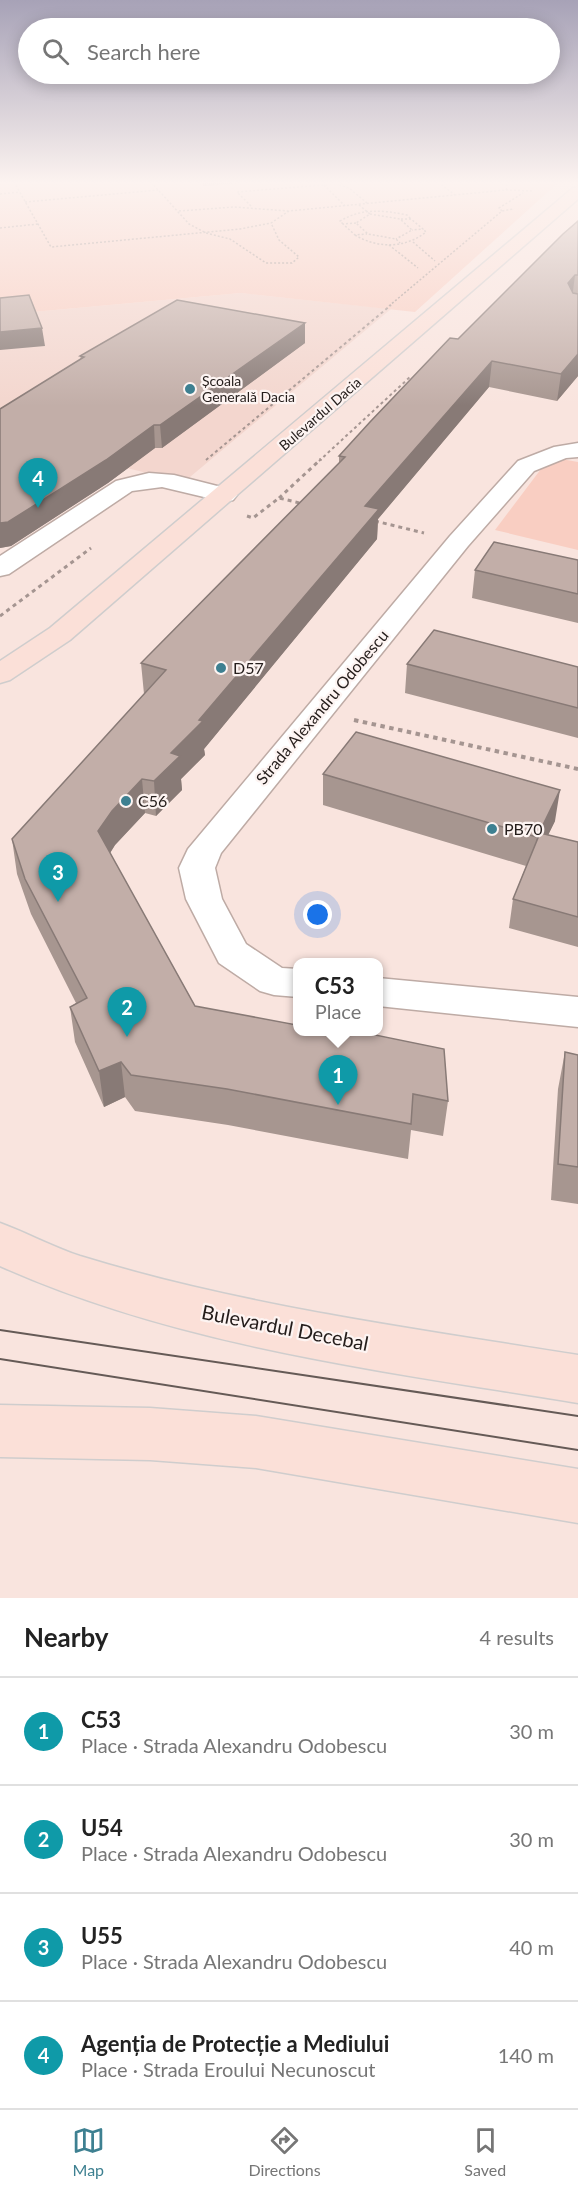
<!DOCTYPE html>
<meta charset="utf-8">
<style>
:root{--surface:#fff;--page:#f6f6f6;--text:#222;--muted:#767676;--line:#e0e0e0;--accent:#3e8091}
body{margin:0;font-family:Lato,sans-serif;background:var(--page);color:var(--text)}
.you{position:absolute;left:318px;top:915px;width:21px;height:21px;margin:-15px;border:4px solid #fff;border-radius:50%;background:#1a73e8;box-shadow:0 0 0 9px #1a73e833}
.badge{display:grid;place-items:center;width:39px;height:39px;border-radius:50%;background:var(--accent);color:#fff;font-size:20px;font-weight:700}
.pin{position:absolute;translate:-50% -50px;filter:drop-shadow(0 2px 3px #0008)}
.pin::after{content:'';position:absolute;top:32px;width:21px;height:18px;background:inherit;clip-path:polygon(0 0,100% 0,50% 100%)}
.popup{position:absolute;left:293px;top:958px;width:90px;height:78px;box-sizing:border-box;display:grid;place-content:center;border-radius:12px;background:var(--surface);filter:drop-shadow(0 2px 4px #0005);font-size:20px;white-space:nowrap;color:var(--muted)}
.popup b{font-size:22px;color:var(--text)}
.popup::after{content:'';position:absolute;left:50%;top:100%;margin-left:-12px;border:12px solid transparent;border-top-color:var(--surface)}
.list{margin:0;padding:0;list-style:none}
h2{display:flex;justify-content:space-between;align-items:center;height:78px;margin:0;padding:0 24px;font-size:26px}
h2 small{font-size:20px;font-weight:400;color:var(--muted)}
.list li{display:grid;grid-template-columns:39px 1fr auto;gap:18px;align-items:center;box-sizing:border-box;height:108px;padding:0 24px;border-top:2px solid var(--line)}
.list b{display:block;font-size:22px;white-space:nowrap}
.list p{margin:0;font-size:20px;white-space:nowrap;color:var(--muted)}
.list em{font-size:20px;font-style:normal;color:var(--muted)}
.icon{flex:none;width:33px;height:33px;fill:none;stroke:currentColor;stroke-width:2;stroke-linecap:round;stroke-linejoin:round}
.map{position:relative;flex:none;width:578px;height:1598px;overflow:hidden}
.search{position:absolute;background:var(--surface);box-shadow:0 3px 15px #0003;left:18px;right:18px;top:18px;height:66px;display:flex;align-items:center;gap:15px;box-sizing:border-box;padding:0 21px;border-radius:33px;color:var(--muted);font-size:22px}
.sheet{height:510px;background:var(--surface)}
nav{display:flex;justify-content:space-around;align-items:center;box-sizing:border-box;height:84px;border-top:2px solid var(--line);background:var(--surface);font-size:16px;color:var(--muted)}
nav a{display:grid;justify-items:center;gap:3px}
nav .on{color:var(--accent)}
.map>svg:first-child{display:block}
.built{fill:#f3d6ce}
.green{fill:#f9cec2}
.lines{fill:none;stroke-linecap:round;stroke-linejoin:round}
.street-casing{stroke:#beaba5;stroke-width:3}
.primary-casing{stroke:#cfcdcd;stroke-width:3}
.path-far3{stroke:#a59591;stroke-width:1.5;stroke-dasharray:2 2;stroke-linecap:butt}
.path-far2{stroke:#a59591;stroke-width:2;stroke-dasharray:3 3;stroke-linecap:butt}
.path-far1{stroke:#a59591;stroke-width:3;stroke-dasharray:4 4;stroke-linecap:butt}
.path{stroke:#a59591;stroke-width:4;stroke-dasharray:4.5 4.5;stroke-linecap:butt}
.street{fill:#fff;fill-rule:evenodd}
.primary{fill:#fbe0d8;fill-rule:evenodd}
.tram{stroke:#655a56;stroke-width:2}
.wall{fill:#a79690}
.shaded-wall{fill:#887a76}
.building{fill:#c2aea8;stroke:#887a76;stroke-width:1.5}
.poi-dot{fill:#3e8091;stroke:#fdf4f2;stroke-width:2}
.labels{text-anchor:middle;stroke-width:4.5;stroke-linejoin:round;paint-order:stroke}
.far-poi-label{font-size:14px;fill:#241d1b;stroke:#fdf4f2;text-anchor:start}
.far-street-label{font-size:14px;fill:#241d1b;stroke:#fdf4f2}
.poi-label{font-size:16px;fill:#241d1b;stroke:#fdf4f2;text-anchor:start}
.street-label{font-size:16px;fill:#241d1b;stroke:#fdf4f2}
.near-street-label{font-size:20px;fill:#241d1b;stroke:#fdf4f2}
</style>
<div class="map">
<svg width="578" height="1598" viewBox="0 0 578 1598">
<rect width="100%" height="100%" fill="#f9e4de"/>
<!-- built -->
<path class="built" d="M241 293 391 309 184 482 0 437V315Z"/>
<!-- green -->
<path class="green" d="M0 182H559L415 312 241 293 0 315Z
M550 457 578 462V550L495 530Z"/>
<g class="lines">
<!-- street casing -->
<g class="street-casing">
<path id="street" d="M578 443V457L566 458 534 471 468 546 221 853 215 868 222 899 246 944 282 968 298 969V997L274 995 260 991 219 963 186 899 179 868 188 849 450 536 518 461 554 447Z
M149 473 174 475 233 490 237 495 233 500 225 502 162 487 132 491 9 574 0 576V556L116 481Z
M378 978 578 997V1027L378 1006Z"/>
</g>
<!-- primary casing -->
<g class="primary-casing">
<path id="primary" d="M578 187V199L70 640 10 680 0 683V661L50 628 573 188Z
M0 1223C27 1233 53 1247 80 1256 242 1306 411 1328 578 1355V1403C384 1371 181 1347 0 1266Z
M0 1405 150 1408 256 1416 578 1469V1523L256 1468 150 1460 0 1457Z"/>
</g>
<!-- path-far3 -->
<path class="path-far3" d="M14 182 51 247 240 229 271 223 289 211 506 190 508 182
M151 182 189 224 206 233 230 239 266 263H292L299 257 279 240 271 223
M438 182 455 195
M324 185 345 206
M339 185 349 188 367 203
M506 190 534 191
M0 194 20 192
M25 202 158 190
M359 205 370 214 356 223 368 234 396 239 400 243
M251 206 237 192 359 182
M179 211 234 207 288 211
M502 211 499 208 523 193
M370 214 400 219 412 230 396 239
M401 219H411L423 229 412 230
M356 223 343 224 355 235 367 234
M343 224 340 221C362 208 382 210 407 215L411 219
M0 228 38 224
M355 235C378 249 406 248 426 232L423 229
M413 242 435 261
M389 245 418 268
M389 306 502 211 513 209"/>
<!-- path-far2 -->
<path class="path-far2" d="M206 460 391 305
M319 461 410 377"/>
<!-- path-far1 -->
<path class="path-far1" d="M279 498 321 459
M247 516 253 518 279 498 304 504
M375 521 424 533
M0 616 91 548"/>
<!-- path -->
<path class="path" d="M354 720 578 769"/>
<!-- street -->
<use href="#street" class="street"/>
<!-- primary -->
<use href="#primary" class="primary"/>
<!-- tram -->
<path class="tram" d="M0 1330 578 1416
M0 1359 578 1450"/>
</g>
<!-- wall -->
<path class="wall" d="M578 221V376L557 401 489 387 378 519 377 539 204 749 205 755 181 779 182 790 156 816 145 813 115 845 110 853 195 1006 297 1032 375 1035 448 1101 443 1136 411 1130 408 1159 228 1125 135 1111 125 1097 104 1107 75 1042 70 1007 76 1003 31 914 17 874 12 839 144 694 141 663 339 463V456Z
M305 343 162 448H155L108 483 11 546 0 548V409L81 359 80 356Z
M578 560V623L472 598 475 570Z
M407 664 578 667V738L405 693Z
M323 774 555 821 548 835 578 842V947L509 928 513 899 526 866 323 805Z
M565 1052 578 1055V1204L551 1200 558 1089Z"/>
<!-- shaded-wall -->
<path class="shaded-wall" d="M203 182H246V183L203 186Z
M575 275 572 299 568 283Z
M305 323V343L162 448 160 425Z
M42 328 45 346 0 350V332Z
M578 354V376L557 401 561 374Z
M492 361 489 387 378 519 377 539 204 749 205 755 181 779 182 790 156 816 154 781 171 753 199 720 365 506Z
M154 425 155 448 108 483 11 546 0 548V523Z
M142 779 145 813 115 845 102 866 98 831 112 811Z
M560 790 555 821 532 868 537 837Z
M121 1062 125 1097 104 1107 99 1071Z"/>
<!-- building -->
<path class="building" d="M578 221V275H575L568 283 573 293 578 294V354L561 374 492 361 365 506 379 509 199 720 203 721 171 753 180 756 154 781 142 779 112 811 98 831 195 1006 297 1025V1032H375V1035L444 1049 448 1101 413 1094 411 1124 227 1089 131 1075 121 1062 99 1071 70 1007 87 998 25 879 12 839 166 670 141 663 345 457 339 456 370 422 450 338 458 339 563 234Z
M29 295 42 328 0 332V298Z
M177 300 305 323 160 425H154L106 460 8 522 0 523V409L84 357 80 356Z
M494 542 578 560V594L475 570Z
M434 630 578 667V708L407 664Z
M356 732 560 790 537 837 323 774Z
M540 833 578 842V917L513 899Z
M565 1052 578 1055V1167L558 1164Z"/>
<!-- sky -->
<linearGradient id="sky" x2="0" y2="1"><stop stop-color="#a7a2b7"/><stop offset="0.45" stop-color="#fcf3f0"/><stop offset="1" stop-color="#fcf3f0" stop-opacity="0"/></linearGradient>
<rect width="578" height="406" fill="url(#sky)"/>
<!-- markers -->
<g class="poi-dot">
<circle cx="190" cy="389" r="6"/>
<circle cx="221" cy="668" r="6"/>
<circle cx="126" cy="801" r="6"/>
<circle cx="492" cy="829" r="6"/>
</g>
<g class="labels">
<!-- far-poi labels -->
<g class="far-poi-label">
<text x="202" y="386">Școala<tspan x="202" dy="16">Generală Dacia</tspan></text>
</g>
<!-- far-street labels -->
<g class="far-street-label">
<text transform="translate(320 414) rotate(-41)" y="5">Bulevardul Dacia</text>
</g>
<!-- poi labels -->
<g class="poi-label">
<text x="233" y="674">D57</text>
<text x="138" y="807">C56</text>
<text x="504" y="835">PB70</text>
</g>
<!-- street labels -->
<g class="street-label">
<text transform="translate(322 707) rotate(-50)" y="6">Strada Alexandru Odobescu</text>
</g>
<!-- near-street labels -->
<g class="near-street-label">
<text transform="translate(285 1328) rotate(11)" y="7">Bulevardul Decebal</text>
</g>
</g>
</svg>
<div class="you"></div>
<div class="pin badge" style="left:338px;top:1105px;background:#0f9aa8">1</div>
<div class="popup"><b>C53</b>Place</div>
<div class="pin badge" style="left:127px;top:1037px;background:#0f9aa8">2</div>
<div class="pin badge" style="left:58px;top:902px;background:#0f9aa8">3</div>
<div class="pin badge" style="left:38px;top:508px;background:#0f9aa8">4</div>
<div class="search"><svg class="icon" aria-label="search" viewBox="0 0 24 24"><circle cx="10" cy="10" r="6"/><path d="M15 15l6 6"/></svg>Search here</div>
</div>
<section class="sheet">
<h2>Nearby<small>4 results</small></h2>
<ul class="list">
<li><span class="badge" style="background:#0f9aa8">1</span><div><b>C53</b><p>Place · Strada Alexandru Odobescu</p></div><em>30 m</em></li>
<li><span class="badge" style="background:#0f9aa8">2</span><div><b>U54</b><p>Place · Strada Alexandru Odobescu</p></div><em>30 m</em></li>
<li><span class="badge" style="background:#0f9aa8">3</span><div><b>U55</b><p>Place · Strada Alexandru Odobescu</p></div><em>40 m</em></li>
<li><span class="badge" style="background:#0f9aa8">4</span><div><b>Agenția de Protecție a Mediului</b><p>Place · Strada Eroului Necunoscut</p></div><em>140 m</em></li>
</ul>
</section>
<nav>
<a class="on"><svg class="icon" aria-label="map" viewBox="0 0 24 24"><path d="M3 6l6-2 6 2 6-2v14l-6 2-6-2-6 2zM9 4v14M15 6v14"/></svg>Map</a>
<a><svg class="icon" aria-label="directions" viewBox="0 0 24 24"><path d="M12 3l9 9-9 9-9-9zM9 14v-3h6M13 9l2 2-2 2"/></svg>Directions</a>
<a><svg class="icon" aria-label="saved" viewBox="0 0 24 24"><path d="M7 4h10v16l-5-4-5 4z"/></svg>Saved</a>
</nav>
